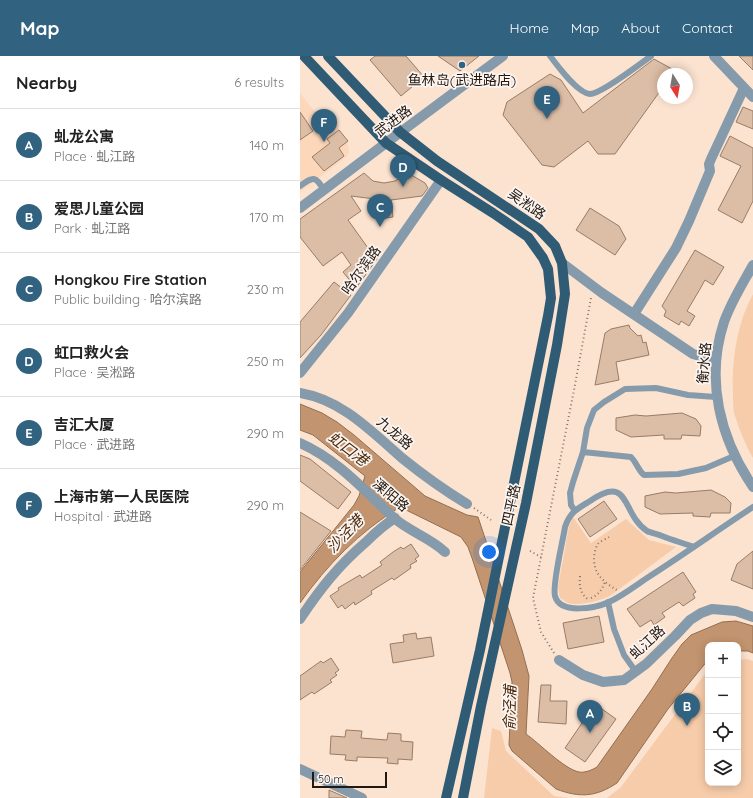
<!DOCTYPE html>
<meta charset="utf-8">
<style>
:root{--surface:#fff;--page:#f6f6f6;--text:#222;--muted:#767676;--line:#e0e0e0;--accent:#316280}
body{margin:0;font-family:Quicksand,"Noto Sans SC",sans-serif;background:var(--page);color:var(--text)}
.controls{position:absolute;right:12px;bottom:12px;display:grid;overflow:hidden;border-radius:8px;box-shadow:0 2px 10px #0003}
.controls button{width:36px;height:36px;display:grid;place-items:center;padding:0;border:0;border-bottom:1px solid var(--line);background:var(--surface);color:var(--text);font:20px sans-serif}
.compass{position:absolute;left:357px;top:12px;width:36px;height:36px;border-radius:50%;background:var(--surface);box-shadow:0 2px 10px #0003;rotate:169deg}
.scale{position:absolute;left:12px;bottom:10px;width:75px;box-sizing:border-box;padding-left:4px;border:2px solid #22180f;border-top:0;font-size:11px;line-height:14px;white-space:nowrap;color:#22180f;-webkit-text-stroke:3px #fbf4f0;paint-order:stroke}
.you{position:absolute;left:189px;top:496px;width:14px;height:14px;margin:-10px;border:3px solid #fff;border-radius:50%;background:#1a73e8;box-shadow:0 0 0 6px #1a73e833}
.badge{display:grid;place-items:center;width:26px;height:26px;border-radius:50%;background:var(--accent);color:#fff;font-size:13px;font-weight:700}
.pin{position:absolute;translate:-50% -33px;filter:drop-shadow(0 1px 2px #0008)}
.pin::after{content:'';position:absolute;top:21px;width:14px;height:12px;background:inherit;clip-path:polygon(0 0,100% 0,50% 100%)}
.list{margin:0;padding:0;list-style:none}
h2{display:flex;justify-content:space-between;align-items:center;height:52px;margin:0;padding:0 16px;font-size:17px}
h2 small{font-size:13px;font-weight:400;color:var(--muted)}
.list li{display:grid;grid-template-columns:26px 1fr auto;gap:12px;align-items:center;box-sizing:border-box;height:72px;padding:0 16px;border-top:1px solid var(--line)}
.list b{display:block;font-size:15px;white-space:nowrap}
.list p{margin:0;font-size:13px;white-space:nowrap;color:var(--muted)}
.list em{font-size:13px;font-style:normal;color:var(--muted)}
.icon{flex:none;width:22px;height:22px;fill:none;stroke:currentColor;stroke-width:2;stroke-linecap:round;stroke-linejoin:round}
.map{position:relative;flex:none;width:453px;height:742px;overflow:hidden}
header{display:flex;align-items:center;gap:24px;box-sizing:border-box;height:56px;padding:0 20px;background:var(--accent);color:#fff}
header strong{font-size:19px}
nav{display:flex;gap:22px;margin-inline-start:auto;font-size:14px}
main{display:flex}
aside{flex:1;background:var(--surface)}
.map>svg:first-child{display:block}
.built{fill:#fdd7ba}
.green{fill:#f7ccaa}
.water{fill:#c2946f;stroke:#926f52}
.building{fill:#dcbea6;stroke:#987c67}
.lines{fill:none;stroke-linecap:round;stroke-linejoin:round}
.path{stroke:#867568;stroke-width:2;stroke-dasharray:1 3;stroke-linecap:butt}
.service{stroke:#859bab;stroke-width:6}
.minor{stroke:#859bab;stroke-width:10}
.tertiary{stroke:#859bab;stroke-width:10}
.primary{stroke:#305b75;stroke-width:10}
.poi-dot{fill:#316280;stroke:#fbf4f0;stroke-width:1.5}
.labels{text-anchor:middle;stroke-width:3.5;stroke-linejoin:round;paint-order:stroke}
.poi-label{font-size:14px;fill:#22180f;stroke:#fbf4f0}
.street-label{font-size:14px;fill:#22180f;stroke:#fbf4f0}
.water-label{font-size:15px;font-style:italic;fill:#4b2b0d;stroke:#fbf4f0}
</style>
<header>
<strong>Map</strong>
<nav><a>Home</a><a>Map</a><a>About</a><a>Contact</a></nav>
</header>
<main>
<aside>
<h2>Nearby<small>6 results</small></h2>
<ul class="list">
<li><span class="badge">A</span><div><b>虬龙公寓</b><p>Place · 虬江路</p></div><em>140 m</em></li>
<li><span class="badge">B</span><div><b>爱思儿童公园</b><p>Park · 虬江路</p></div><em>170 m</em></li>
<li><span class="badge">C</span><div><b>Hongkou Fire Station</b><p>Public building · 哈尔滨路</p></div><em>230 m</em></li>
<li><span class="badge">D</span><div><b>虹口救火会</b><p>Place · 吴淞路</p></div><em>250 m</em></li>
<li><span class="badge">E</span><div><b>吉汇大厦</b><p>Place · 武进路</p></div><em>290 m</em></li>
<li><span class="badge">F</span><div><b>上海市第一人民医院</b><p>Hospital · 武进路</p></div><em>290 m</em></li>
</ul>
</aside>
<div class="map">
<svg width="453" height="742" viewBox="0 0 453 742">
<rect width="100%" height="100%" fill="#fce3d0"/>
<!-- built -->
<path class="built" d="M0 37 26 70 33 65 47 83 49 96 48 99 40 106 0 136Z"/>
<!-- green -->
<path class="green" d="M453 238V402C445 389 439 372 434 357 433 351 433 345 433 339 431 306 437 267 453 238Z
M273 461 291 487 326 463 349 484 376 491 310 540C298 545 281 550 268 547 265 546 263 543 260 542L258 531 269 470Z
M447 603 453 605V742H307L321 731 408 614V727H438V604Z
M192 672 201 675 206 695 254 740 269 742H184Z"/>
<!-- water -->
<path class="water" d="M0 348 22 357 37 366 54 379 125 440 167 459 178 461 222 594 229 620 226 678C239 687 264 713 279 716 285 717 292 714 297 711L352 633 372 602 382 588 391 579 422 566 436 565 453 570V597L448 595H438V589H408V604L368 653 317 727C296 741 280 742 256 733L212 695 209 689 212 626 210 617 172 502 168 491 161 481 100 451C59 476 27 509 0 547V516L54 449 59 440 65 420 13 379 0 374Z"/>
<!-- building -->
<path class="building" d="M75 0H106L124 21 101 40 70 4Z
M138 0H179L160 15Z
M439 0H453V14Z
M354 3 381 18H363V31L315 98H298L288 85 254 111 242 109 203 59 207 46 250 18 261 24 283 57Z
M443 51 453 55V73L436 66Z
M0 56 13 75 0 84Z
M39 74 48 85 39 92 44 100 24 115 12 101 30 87 27 83Z
M430 80 453 92V145L442 167 418 154 441 110 420 100Z
M64 117 73 125 84 127 95 125 108 117 125 127 128 132 122 140 91 144 93 161 85 162 83 144 51 140 61 155 48 164 68 192 71 190 78 198 75 200 77 203 56 232 43 216 51 209 42 196 23 210 0 181V163Z
M290 152 319 170 326 183 315 199 276 174Z
M395 194 424 211 413 229 405 224 400 233 387 255 395 260 389 270 381 265 379 269 364 260 366 255 362 250Z
M34 226 51 239 21 279 0 302V266Z
M329 269 330 272 338 280 341 279 343 287 346 286 349 299 316 306 319 324 295 329 305 277 311 273Z
M382 357 396 363 401 370 400 380 382 379 381 383H364V379L331 381 316 374V362L335 359 346 360Z
M0 399 10 403 51 436 38 453 0 425Z
M411 434 425 441 431 447 430 457H411L410 461 393 460V457L360 458 345 451V440L365 436 376 437Z
M304 445 317 463 290 481 278 463Z
M0 456 31 475 0 514Z
M111 488 119 500 115 503 117 505 110 509 111 512 94 524 92 522 71 535 72 538 55 549 54 546 45 553 42 549 38 552 30 540 39 534 38 532 60 519 62 522 82 509 80 506 93 496 101 491 103 493Z
M453 495V533L431 524 437 508Z
M383 516 396 536 393 538 395 542 383 550 379 546 362 557 365 561 354 569 351 564 340 571 327 553Z
M299 560 304 586 268 593 263 567Z
M116 577 117 583 131 581 134 600 93 607 90 588 104 586 103 579Z
M31 602 39 614 35 617 37 619 30 624 32 626 14 638 12 636 0 644V620L21 605 23 607Z
M241 629H251L250 645H267L266 668 238 666Z
M295 648 316 663 285 706 265 692Z
M46 674 62 675 61 682 87 684 88 677 101 678V685L113 686 112 704 98 703V708L87 707 88 702 57 701V705L45 704 46 699 30 698 31 680 45 681Z
M29 734 47 742H29Z"/>
<g class="lines">
<!-- path -->
<path class="path" d="M174 452 191 464
M309 481C306 483 300 485 298 488 293 495 293 509 297 516 301 524 310 530 317 534
M230 495 241 501
M280 520C279 530 280 538 289 544
M291 542C299 539 302 533 305 526
M254 597 241 576 233 542 274 334 291 242"/>
<!-- service -->
<path class="service" d="M250 0C258 10 277 37 290 38 301 38 340 8 351 0
M0 130C14 120 15 120 24 134
M283 396 331 401C337 407 338 414 344 419L378 418 406 412 434 400
M275 455 271 449 270 437 273 426 283 396 287 372 294 354 304 346 325 333 356 332 388 339 416 341
M394 491C383 487 372 484 362 480 357 478 351 477 347 475 321 458 331 417 290 445 277 453 270 456 265 471 263 485 252 528 255 540 260 559 296 552 309 546 322 540 335 530 347 522 383 499 418 474 453 451
M308 546 314 573 324 599 336 616"/>
<!-- minor -->
<path class="minor" d="M414 0 453 41
M0 152 86 87
M262 207 302 237 393 298 416 305
M453 209C443 227 431 246 424 266 405 324 420 382 453 431
M334 258 376 192 389 165 410 115 409 108 411 103 444 32
M0 317 48 257 141 124
M0 337C42 344 71 375 102 402 123 419 144 434 167 448
M0 387C37 403 65 435 94 462 110 476 131 482 145 496
M0 563C20 533 38 510 66 486 75 477 84 469 95 462
M259 604 283 619 303 626 324 624 346 608 375 580 390 564 401 557 412 553 436 555 453 561
M0 713 62 742"/>
<!-- tertiary -->
<path class="tertiary" d="M86 87 203 0"/>
<!-- primary -->
<path class="primary" d="M4 0 86 87 141 124 193 157 228 181 243 202 248 213 251 242 248 260 180 594 146 742
M28 0 100 76 137 105 239 173 255 190 262 207 265 238 257 289 226 447 181 650 163 742"/>
</g>
<!-- markers -->
<circle class="poi-dot" cx="162" cy="9" r="4"/>
<g class="labels">
<!-- poi labels -->
<g class="poi-label">
<text x="162" y="29">鱼林岛(武进路店)</text>
</g>
<!-- street labels -->
<g class="street-label">
<text transform="translate(93 65) rotate(-37)" y="5">武进路</text>
<text transform="translate(227 148) rotate(35)" y="5">吴淞路</text>
<text transform="translate(61 214) rotate(-55)" y="5">哈尔滨路</text>
<text transform="translate(404 307) rotate(-85)" y="5">衡水路</text>
<text transform="translate(95 377) rotate(41)" y="5">九龙路</text>
<text transform="translate(91 439) rotate(41)" y="5">溧阳路</text>
<text transform="translate(211 449) rotate(-78)" y="5">四平路</text>
<text transform="translate(347 586) rotate(-42)" y="5">虬江路</text>
</g>
<!-- water labels -->
<g class="water-label">
<text transform="translate(48 393) rotate(37)" y="5">虹口港</text>
<text transform="translate(45 478) rotate(-46)" y="5">沙泾港</text>
<text transform="translate(210 652) rotate(-89)" y="5">俞泾浦</text>
</g>
</g>
</svg>
<div class="controls">
<button>+</button>
<button>−</button>
<button><svg class="icon" aria-label="locate" viewBox="0 0 24 24"><circle cx="12" cy="12" r="6"/><path d="M12 2v4M12 18v4M2 12h4M18 12h4"/></svg></button>
<button><svg class="icon" aria-label="layers" viewBox="0 0 24 24"><path d="M12 4l9 5-9 5-9-5zM3 14l9 5 9-5"/></svg></button>
</div>
<svg class="compass" viewBox="-18 -18 36 36"><path d="M0-13l5 13h-10z" fill="#e53935"/><path d="M0 13l5-13h-10z" fill="#767676"/></svg>
<div class="scale">50 m</div>
<div class="you"></div>
<div class="pin badge" style="left:290px;top:677px">A</div>
<div class="pin badge" style="left:387px;top:670px">B</div>
<div class="pin badge" style="left:80px;top:171px">C</div>
<div class="pin badge" style="left:103px;top:131px">D</div>
<div class="pin badge" style="left:247px;top:63px">E</div>
<div class="pin badge" style="left:24px;top:86px">F</div>
</div>
</main>
